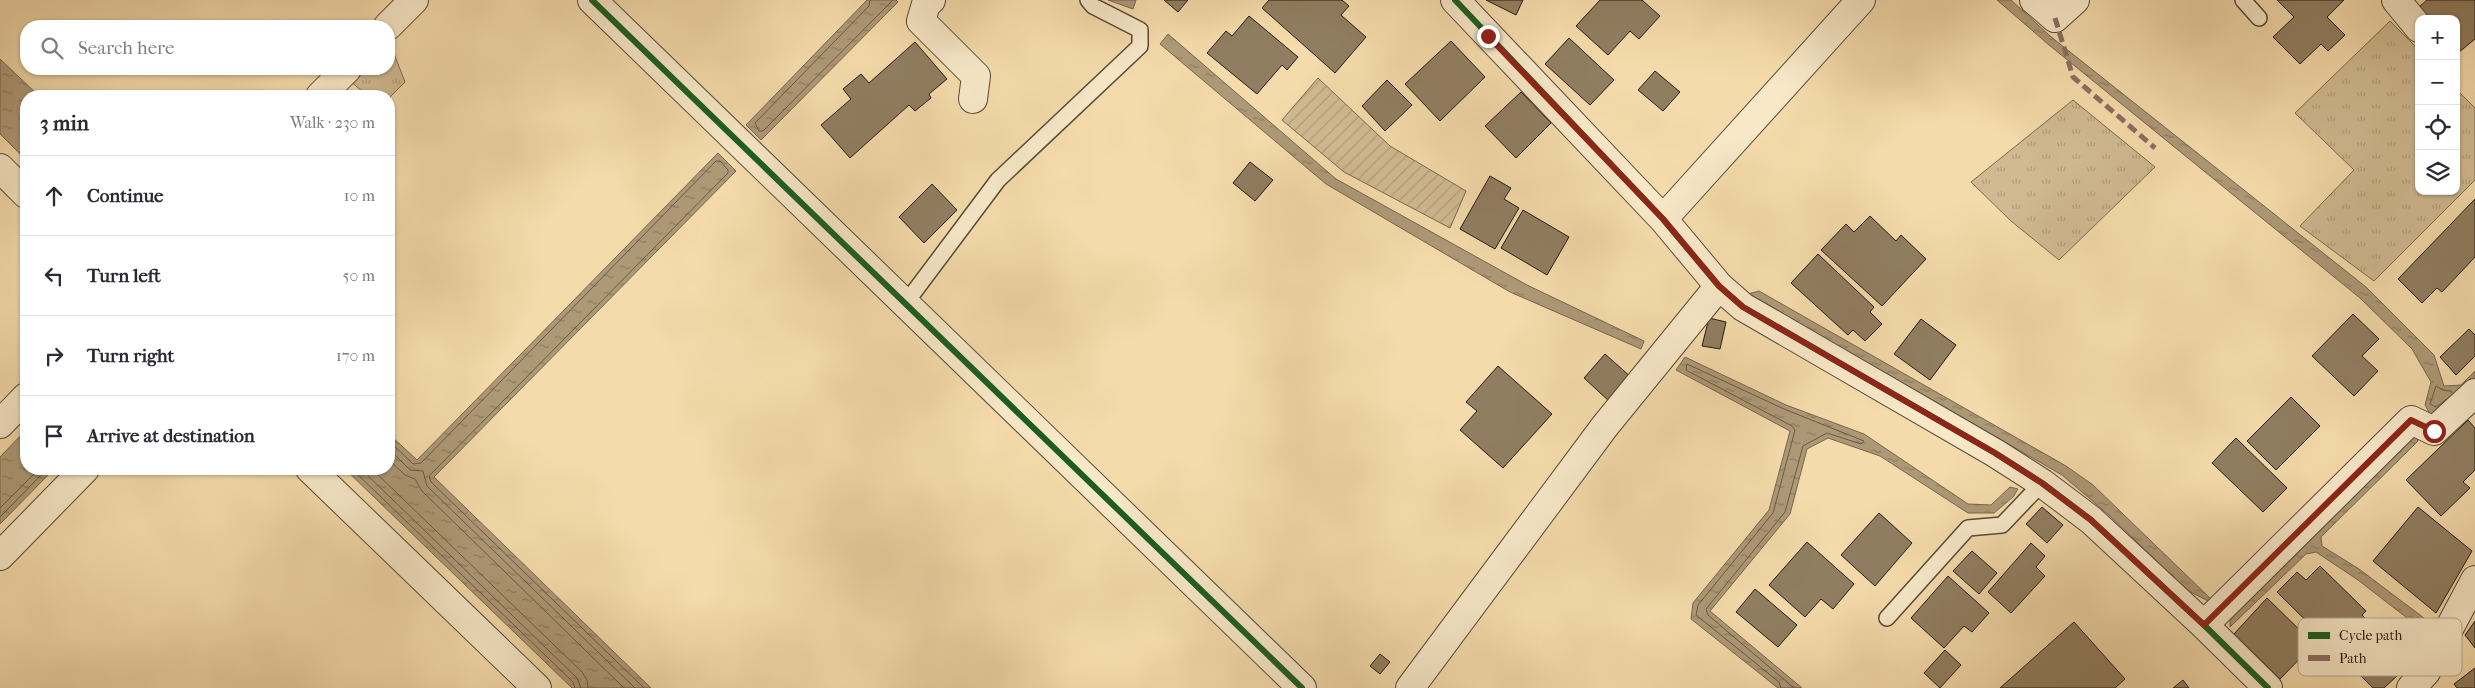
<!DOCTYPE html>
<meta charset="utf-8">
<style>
:root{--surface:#fff;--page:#f7f7f7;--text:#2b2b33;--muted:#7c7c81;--line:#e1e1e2}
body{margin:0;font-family:"IM FELL French Canon",serif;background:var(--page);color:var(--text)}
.controls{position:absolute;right:15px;top:15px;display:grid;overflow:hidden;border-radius:10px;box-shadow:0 1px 4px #0004}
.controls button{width:45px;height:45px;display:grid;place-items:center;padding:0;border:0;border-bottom:1px solid var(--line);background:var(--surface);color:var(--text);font:25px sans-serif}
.stop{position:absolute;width:15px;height:15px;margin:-11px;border:4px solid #8f2418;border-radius:50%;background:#fff}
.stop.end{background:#8f2418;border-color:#fff;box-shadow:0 1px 5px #0008}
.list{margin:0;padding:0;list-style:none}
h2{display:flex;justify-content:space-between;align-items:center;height:65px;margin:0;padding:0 20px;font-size:21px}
h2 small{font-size:16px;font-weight:400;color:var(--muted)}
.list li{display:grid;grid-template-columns:32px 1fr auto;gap:15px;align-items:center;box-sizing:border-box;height:80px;padding:0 20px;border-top:1px solid var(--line)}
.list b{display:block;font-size:19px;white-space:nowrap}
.list em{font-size:16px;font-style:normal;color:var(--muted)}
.icon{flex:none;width:28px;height:28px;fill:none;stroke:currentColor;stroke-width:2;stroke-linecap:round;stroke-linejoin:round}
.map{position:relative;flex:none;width:2475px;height:688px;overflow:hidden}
.search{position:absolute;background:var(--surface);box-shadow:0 1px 4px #0004;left:20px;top:20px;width:375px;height:55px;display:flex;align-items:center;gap:12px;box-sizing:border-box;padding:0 18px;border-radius:20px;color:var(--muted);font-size:19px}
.panel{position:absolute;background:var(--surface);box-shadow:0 1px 4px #0004;left:20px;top:90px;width:375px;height:385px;border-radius:20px}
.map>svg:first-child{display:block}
.grass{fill:url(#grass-tufts);stroke:#7a6a51}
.garden{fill:url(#garden-furrows);stroke:#7a6a51}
.water{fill:url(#water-ripples);stroke:#77664e}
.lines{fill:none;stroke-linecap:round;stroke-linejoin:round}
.shore{stroke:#695a44;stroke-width:1}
.building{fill:#917e61;stroke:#241a11}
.service-casing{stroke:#584a38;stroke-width:18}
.minor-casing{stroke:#584a38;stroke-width:30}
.service{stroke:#f8e8c8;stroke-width:15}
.minor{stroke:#f8e8c8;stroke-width:28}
.quiet{stroke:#8d6e63;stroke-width:5;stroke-dasharray:10 5;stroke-linecap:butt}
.cycleway-casing{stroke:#f8e8c8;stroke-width:9}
.cycleway{stroke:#1b5e20;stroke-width:6}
.route{stroke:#8f2418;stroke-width:6}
.key{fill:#f8e8c8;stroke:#b8aa91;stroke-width:1}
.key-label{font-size:14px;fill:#241a11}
</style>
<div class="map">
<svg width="2475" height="688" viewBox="0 0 2475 688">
<defs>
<pattern id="grass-tufts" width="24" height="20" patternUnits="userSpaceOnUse" patternTransform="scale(1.25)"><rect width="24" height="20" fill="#d1ba91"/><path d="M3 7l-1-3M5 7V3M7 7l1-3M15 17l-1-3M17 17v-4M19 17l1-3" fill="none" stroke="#b39f7c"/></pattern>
<pattern id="garden-furrows" width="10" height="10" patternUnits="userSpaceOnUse" patternTransform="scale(1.25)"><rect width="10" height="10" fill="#d1ba91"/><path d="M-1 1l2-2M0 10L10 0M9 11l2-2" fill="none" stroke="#b39f7c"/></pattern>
<pattern id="water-ripples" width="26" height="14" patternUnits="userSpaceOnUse" patternTransform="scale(1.25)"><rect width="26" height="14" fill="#ae9977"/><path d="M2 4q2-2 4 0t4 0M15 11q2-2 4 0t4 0" fill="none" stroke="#8d7c60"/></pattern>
</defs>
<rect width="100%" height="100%" fill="#f5dbab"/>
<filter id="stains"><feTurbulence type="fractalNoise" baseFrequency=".004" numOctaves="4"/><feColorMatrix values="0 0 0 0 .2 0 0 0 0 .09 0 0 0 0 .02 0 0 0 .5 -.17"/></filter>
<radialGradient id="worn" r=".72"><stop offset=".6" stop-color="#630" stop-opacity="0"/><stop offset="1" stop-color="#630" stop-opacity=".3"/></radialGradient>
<!-- grass -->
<path class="grass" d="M2390 21 2419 50V191H2456V89L2475 108V180L2374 281 2300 226 2354 170 2295 113Z
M389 41 405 82 389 98 368 96 350 81 362 69H389Z
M2073 100 2155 167 2059 260 2011 221 1971 182Z"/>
<!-- garden -->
<path class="garden" d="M1318 78 1390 146 1466 191 1450 228 1344 172 1282 120Z"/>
<!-- water -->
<path class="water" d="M867 0H896L898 2 761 140 746 125Z
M1108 0H1136L1133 9Z
M1997 0H2011L2050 36 2366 287 2434 355 2444 386 2461 385 2475 371V382L2438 412 2430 414 2425 405 2431 382 2412 349 2360 298 2049 45Z
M1168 34 1336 179 1527 285 1644 341 1641 349 1510 292 1326 184 1160 44Z
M0 59 39 96H26V160L0 134Z
M718 153 736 171 434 477 651 688H572L345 469H389V434L417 460Z
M1759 291 2066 466 2093 485 2211 599 2210 602 2187 590 2109 515 2062 475 1748 294Z
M1685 357 1786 405 1864 434 1968 504 1991 505 2010 487 2018 489 2013 497 1994 513H1968L1880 456 1828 438 1807 449 1790 514 1710 611 1802 688H1778L1691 619 1693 603 1769 510 1790 431 1676 370Z
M26 430V469H54L0 524V457Z
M2416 434 2418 441 2321 537 2322 546 2359 569 2424 618 2432 628 2429 635 2358 580 2316 552 2306 554 2230 627V618Z"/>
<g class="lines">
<!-- shore -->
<path class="shore" d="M870 0 869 6 755 123 759 131H763L893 0
M2447 399 2436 407 2430 404 2436 386 2443 390 2451 391 2452 393
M389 441 413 464 421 463 716 161H720L728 170V173L429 476 431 482 644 688
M389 449 410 470 423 471 427 486 635 688
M389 460 405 475 415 479 422 491 624 688
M352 469 573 682 575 688
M361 469 577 678 581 688
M372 469 582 672 587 680 588 688
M0 508 39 469
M0 517 47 469
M1781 688 1779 682 1696 615 1698 605 1773 513 1795 430 1792 426 1686 370 1687 364 1784 409 1864 441 1861 444 1827 433 1803 446 1785 512 1706 609 1708 615 1794 688"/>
</g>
<!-- building -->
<path class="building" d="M1164 0H1188L1178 12Z
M1269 0H1342L1349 6 1341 15 1366 37 1335 73 1262 8Z
M1486 0H1523L1516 15Z
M1600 0H1642L1660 16 1639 39 1630 31 1608 55 1576 26Z
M2277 0H2344L2327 17 2345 35 2328 51 2321 44 2300 64 2273 37 2294 17Z
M2427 0H2475V39L2458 53 2456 50V19H2429L2419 7Z
M1249 16 1298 57 1287 70 1282 65 1257 94 1207 53 1226 31 1232 36Z
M1569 38 1614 80 1590 105 1545 64Z
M1451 41 1485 77 1440 121 1405 84Z
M915 42 947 79 929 94 931 98 915 111 909 105 850 158 821 125 851 99 843 89 861 74 869 83Z
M1655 71 1680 92 1663 111 1638 90Z
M1387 80 1412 105 1385 131 1362 106Z
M1521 92 1551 123 1516 158 1485 126Z
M1250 162 1273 180 1255 201 1233 183Z
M1490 176 1511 188 1504 199 1519 208 1495 249 1460 229Z
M932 184 957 210 924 243 899 217Z
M2475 199V257L2442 292 2437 288 2422 303 2398 279Z
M1523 210 1569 237 1547 275 1501 248Z
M1870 216 1896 241 1901 235 1926 259 1882 306 1821 250 1846 224 1854 232Z
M1818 254 1874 307 1870 312 1882 324 1865 341 1853 330 1848 335 1791 283Z
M2353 314 2379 339 2362 356 2378 371 2354 396 2312 356Z
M1709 318 1726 322 1720 349 1702 346Z
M1921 319 1956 345 1930 380 1894 354Z
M2469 329 2475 335V356L2456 375 2440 357Z
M1605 354 1632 378 1610 402 1584 378Z
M1498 366 1552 414 1503 468 1460 430 1477 411 1466 402Z
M2291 397 2320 426 2276 470 2247 441Z
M2468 420 2475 428V470L2463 482 2470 488 2441 516 2406 480Z
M2236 438 2287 488 2263 512 2212 463Z
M2042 507 2063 525 2047 543 2026 524Z
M2418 507 2472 551 2436 613 2373 561Z
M1879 513 1912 543 1875 586 1841 555Z
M1807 542 1854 584 1833 609 1821 599 1805 617 1769 585Z
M2031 543 2045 556 2036 567 2045 576 2011 613 1988 592Z
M1972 551 1997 573 1979 594 1953 571Z
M2320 566 2366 611 2362 615 2382 635 2352 666 2277 592 2297 572 2306 580Z
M1948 576 1989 613 1972 632 1964 626 1944 648 1911 618Z
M1755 589 1797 625 1778 647 1736 612Z
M2267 598 2314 644 2280 679 2234 634Z
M2475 621V648L2465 635Z
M2074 622 2125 679 2115 688H2000Z
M1945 650 1961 665 1940 688 1924 673Z
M1380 654 1390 662 1380 674 1370 666Z
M2382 655 2400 673 2384 688H2373L2361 676Z
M2475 668V688H2457L2454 684Z
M2183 680 2189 688H2173Z"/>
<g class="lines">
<!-- service casing -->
<g class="service-casing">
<path id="service" d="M2243 0 2259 18
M905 304 998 180 1140 46V30L1093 6 1088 0
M1887 618 1968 528 2002 525 2042 483"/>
</g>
<!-- minor casing -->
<g class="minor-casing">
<path id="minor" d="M592 0 1302 688
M931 0 926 4 921 21 976 76 973 99
M1455 0 1663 219 1719 286 1743 307 1995 453 2042 483 2091 520 2204 625 2268 688
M2034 0 2055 18 2075 0
M2396 0 2419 28
M388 26 414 0
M320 96 347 69
M0 168 26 194
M1663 219 1861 0
M0 424 26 397
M310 469 537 688
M0 556 85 469
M2204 625 2411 420 2434 431 2475 393
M1410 688 1605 426 1719 286
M2411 688 2426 672 2475 580"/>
</g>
<!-- service -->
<use href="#service" class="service"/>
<!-- minor -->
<use href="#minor" class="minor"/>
<!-- quiet -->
<path class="quiet" d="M2055 18 2073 77 2155 148"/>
<!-- cycleway casing -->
<g class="cycleway-casing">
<path id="cycleway" d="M592 0 1302 688
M1455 0 1663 219 1719 286 1743 307 1995 453 2042 483 2091 520 2204 625 2268 688"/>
</g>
<!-- cycleway -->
<use href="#cycleway" class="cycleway"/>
</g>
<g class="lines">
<!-- route -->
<path class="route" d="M1488 36 1663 219 1719 286 1743 307 1995 453 2042 483 2091 520 2204 625 2411 420 2434 431"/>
</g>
<!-- legend -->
<rect x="2298" y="618" width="164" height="58" rx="8" class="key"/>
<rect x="2308" y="632" width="22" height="7" fill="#1b5e20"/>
<rect x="2308" y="655" width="22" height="6" fill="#8d6e63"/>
<g class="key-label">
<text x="2339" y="640">Cycle path</text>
<text x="2339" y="663">Path</text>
</g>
<rect width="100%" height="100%" filter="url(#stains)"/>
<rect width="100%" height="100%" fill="url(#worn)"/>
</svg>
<div class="controls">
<button>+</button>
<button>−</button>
<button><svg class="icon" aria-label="locate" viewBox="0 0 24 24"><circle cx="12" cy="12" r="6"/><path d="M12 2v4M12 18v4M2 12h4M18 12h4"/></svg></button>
<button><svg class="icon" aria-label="layers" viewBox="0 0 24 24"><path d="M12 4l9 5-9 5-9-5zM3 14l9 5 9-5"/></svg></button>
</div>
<div class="stop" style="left:2434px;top:431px"></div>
<div class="stop end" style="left:1488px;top:36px"></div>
<div class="search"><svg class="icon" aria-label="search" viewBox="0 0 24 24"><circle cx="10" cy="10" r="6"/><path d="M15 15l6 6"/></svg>Search here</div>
<section class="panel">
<h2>3 min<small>Walk · 230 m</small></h2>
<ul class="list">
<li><svg class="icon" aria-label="ahead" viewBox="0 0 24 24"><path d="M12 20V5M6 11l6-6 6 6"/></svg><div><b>Continue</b></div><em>10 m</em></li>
<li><svg class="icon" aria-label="left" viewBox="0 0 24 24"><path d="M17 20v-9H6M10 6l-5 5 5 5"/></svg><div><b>Turn left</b></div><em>50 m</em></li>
<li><svg class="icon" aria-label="right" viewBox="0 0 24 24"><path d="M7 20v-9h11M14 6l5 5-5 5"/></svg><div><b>Turn right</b></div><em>170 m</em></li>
<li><svg class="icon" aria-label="arrive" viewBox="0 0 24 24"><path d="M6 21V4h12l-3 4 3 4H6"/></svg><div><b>Arrive at destination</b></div></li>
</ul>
</section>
</div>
